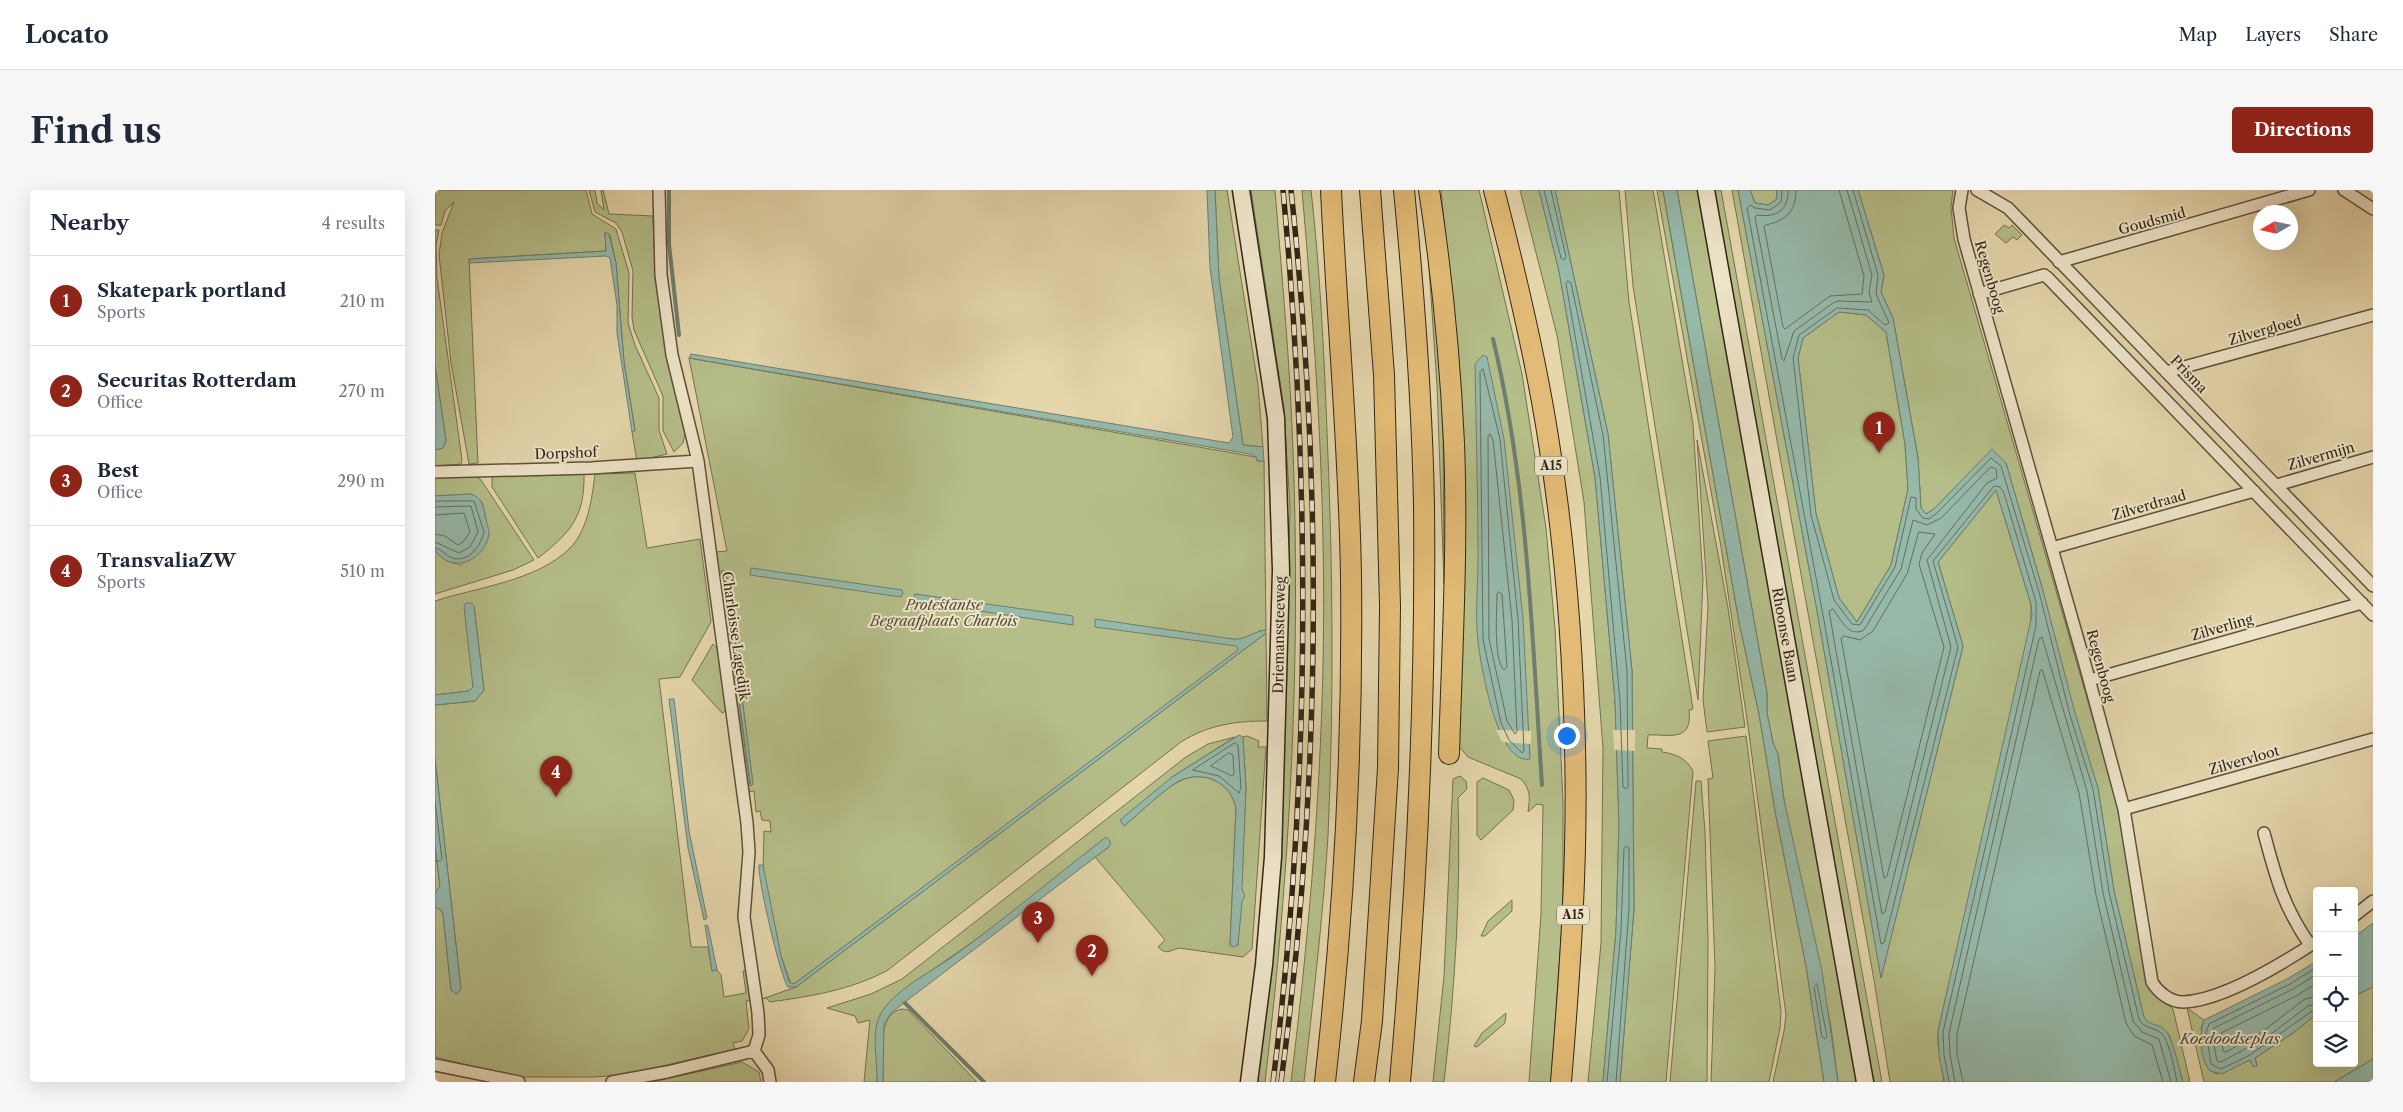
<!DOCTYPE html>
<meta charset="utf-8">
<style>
:root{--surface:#fff;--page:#f6f6f7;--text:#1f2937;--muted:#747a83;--line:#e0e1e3;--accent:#8f2418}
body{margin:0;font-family:"Libre Caslon Text",serif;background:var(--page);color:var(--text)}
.controls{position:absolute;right:15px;bottom:15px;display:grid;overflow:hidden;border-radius:5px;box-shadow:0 5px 20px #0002}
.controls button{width:45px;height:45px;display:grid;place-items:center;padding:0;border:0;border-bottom:1px solid var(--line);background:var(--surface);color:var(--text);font:25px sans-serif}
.compass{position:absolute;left:1818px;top:15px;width:45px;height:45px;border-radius:50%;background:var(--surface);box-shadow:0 5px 20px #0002;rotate:261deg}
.you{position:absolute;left:1131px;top:545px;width:18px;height:18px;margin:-12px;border:4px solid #fff;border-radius:50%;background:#1a73e8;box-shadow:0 0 0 8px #1a73e833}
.badge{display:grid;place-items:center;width:32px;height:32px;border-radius:50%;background:var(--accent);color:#fff;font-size:16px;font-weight:700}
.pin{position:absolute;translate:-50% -41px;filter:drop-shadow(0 1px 2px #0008)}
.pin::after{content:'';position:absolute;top:26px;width:18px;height:15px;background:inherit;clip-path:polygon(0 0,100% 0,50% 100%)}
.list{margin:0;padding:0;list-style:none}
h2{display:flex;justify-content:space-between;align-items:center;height:65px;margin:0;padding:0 20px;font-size:21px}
h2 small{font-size:16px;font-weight:400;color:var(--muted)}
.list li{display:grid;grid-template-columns:32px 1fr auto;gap:15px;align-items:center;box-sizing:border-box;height:90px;padding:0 20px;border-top:1px solid var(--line)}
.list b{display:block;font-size:19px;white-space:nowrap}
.list p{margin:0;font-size:16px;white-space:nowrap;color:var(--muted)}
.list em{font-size:16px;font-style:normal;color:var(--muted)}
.icon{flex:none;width:28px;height:28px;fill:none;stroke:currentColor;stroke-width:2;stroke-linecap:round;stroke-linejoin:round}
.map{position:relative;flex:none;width:1938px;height:892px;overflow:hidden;border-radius:5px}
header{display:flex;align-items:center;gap:30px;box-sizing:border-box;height:70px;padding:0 25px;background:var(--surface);border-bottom:1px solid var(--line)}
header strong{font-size:24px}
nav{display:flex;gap:28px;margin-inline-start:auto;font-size:18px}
.intro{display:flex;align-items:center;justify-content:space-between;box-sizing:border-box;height:120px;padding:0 30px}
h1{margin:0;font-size:35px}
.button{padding:12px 22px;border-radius:5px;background:var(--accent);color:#fff;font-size:18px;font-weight:700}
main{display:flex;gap:30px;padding:0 30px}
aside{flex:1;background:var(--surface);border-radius:5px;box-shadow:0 5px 20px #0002}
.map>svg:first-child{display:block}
.green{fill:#b5be89;stroke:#737250;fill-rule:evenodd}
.water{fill:#96b9aa;stroke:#6e7e6f;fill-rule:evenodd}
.pier{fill:#e5d6ac}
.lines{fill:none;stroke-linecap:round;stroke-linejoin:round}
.shore{stroke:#646f60;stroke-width:1}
.stream{stroke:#6e7e6f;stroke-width:4}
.minor-casing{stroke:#5e513c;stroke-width:14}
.secondary-casing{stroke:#312517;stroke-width:19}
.motorway-casing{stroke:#312517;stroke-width:22}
.minor{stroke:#eee4c9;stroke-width:11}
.secondary{stroke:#eee4c9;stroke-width:16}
.motorway{stroke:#e2bb76;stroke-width:20}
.rail-casing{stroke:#312517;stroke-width:5.5}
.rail{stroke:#eee4c9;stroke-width:4;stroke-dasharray:11;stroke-linecap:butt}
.labels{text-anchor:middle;stroke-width:4;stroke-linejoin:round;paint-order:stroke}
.shield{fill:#eee4c9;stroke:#6a5e4c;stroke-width:1}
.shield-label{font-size:12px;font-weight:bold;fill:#312517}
.street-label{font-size:14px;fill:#312517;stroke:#eee4c9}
.park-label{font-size:14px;font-style:italic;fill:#524b34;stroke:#eee4c9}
.water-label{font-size:15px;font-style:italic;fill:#4a4a3c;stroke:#eee4c9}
</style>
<header>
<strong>Locato</strong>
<nav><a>Map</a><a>Layers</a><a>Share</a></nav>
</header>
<div class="intro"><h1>Find us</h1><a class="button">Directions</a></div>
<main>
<aside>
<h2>Nearby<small>4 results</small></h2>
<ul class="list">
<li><span class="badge">1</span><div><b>Skatepark portland</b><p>Sports</p></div><em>210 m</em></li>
<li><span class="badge">2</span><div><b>Securitas Rotterdam</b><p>Office</p></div><em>270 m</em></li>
<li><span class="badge">3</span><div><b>Best</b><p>Office</p></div><em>290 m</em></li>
<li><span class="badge">4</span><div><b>TransvaliaZW</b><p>Sports</p></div><em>510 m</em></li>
</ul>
</aside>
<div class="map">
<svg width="1938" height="892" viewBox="0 0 1938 892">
<rect width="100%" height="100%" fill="#e5d6ac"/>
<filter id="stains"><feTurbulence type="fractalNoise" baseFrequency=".004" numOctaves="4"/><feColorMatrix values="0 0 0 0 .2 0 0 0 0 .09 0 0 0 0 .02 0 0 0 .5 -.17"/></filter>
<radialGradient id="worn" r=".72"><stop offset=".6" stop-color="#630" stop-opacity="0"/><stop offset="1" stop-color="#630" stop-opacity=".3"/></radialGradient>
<!-- green -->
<path class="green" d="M0 0H151L157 24 181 39 194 83 193 133 200 155 224 208V240L232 264 202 271 197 242 200 240 189 172 181 73 175 45 170 43 171 61 34 69 43 273 34 274 16 173 4 65 7 43 19 12 10 21 6 35H0Z
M154 0H160L162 13 169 20 166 0H168L174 24 218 26C219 100 233 172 250 244L248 253 239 262 228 241V206L199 140 197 127 198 81 187 42 181 33 160 22Z
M780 0H792L823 195 828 257 808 255 784 89Z
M816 0H840C847 87 855 173 858 260 866 471 855 683 830 892H821L838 764 846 656 855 319 849 218Z
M867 0H876C885 80 889 161 892 242 898 377 899 511 893 646 888 728 878 810 869 892H856C878 713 892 530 888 350 886 233 877 116 867 0Z
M1006 0H1044L1087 184 1111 338 1120 439 1128 612V720L1116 892H1094L1106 724 1108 615 1102 614 1093 622C1095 608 1096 600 1086 589L1033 567 1021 553 1024 191Z
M1085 0H1104L1124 81 1160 287 1180 511 1184 634 1181 741 1168 892H1153L1166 753 1168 558 1149 312 1122 145Z
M1120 0H1184L1194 112 1258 519 1254 520C1258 553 1234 544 1213 545L1212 558 1227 559V562C1241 564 1251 568 1258 581L1231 892H1185L1199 719 1197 481 1173 244Z
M1190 0H1218L1258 234 1268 389 1263 510 1198 96Z
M1222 0 1228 1 1304 432 1324 524 1340 621 1371 776 1389 892H1338L1349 841 1351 825 1313 536 1286 357Z
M1242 0H1263L1422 892H1403L1396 837 1349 610 1343 564 1338 553 1332 523V503Z
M1278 0H1286L1447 892H1438Z
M1297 0H1303L1383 426 1446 787 1528 456 1503 372 1561 300 1596 414V435L1503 841V854L1509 892H1455L1439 790Z
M1315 0H1342V9L1333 15 1320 13Z
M1423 0H1518L1516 17 1519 48 1680 605 1693 668 1707 766 1714 792 1725 807 1738 819 1755 892H1748L1734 844 1713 833 1709 828 1679 701 1663 598 1639 523 1608 401 1571 273 1557 260 1499 319 1491 324 1486 318 1483 268 1458 128 1446 102 1449 85Z
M1569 35 1574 38 1577 35 1587 45 1582 50 1578 47 1571 53 1560 44Z
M0 40H4L1 55 2 88 27 270 26 274 0 276V260L8 258 11 250 0 176Z
M997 47 1008 223 1009 394 1002 195 994 78Z
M1404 122 1431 125 1451 142 1470 254 1473 299 1456 375 1422 432 1404 408 1381 324 1363 168 1368 148Z
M254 168 821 267 822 271H829L831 440 824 441 801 463 359 794H356L346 766 328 681 329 641 336 642 335 631 327 630 325 621 321 622 319 601 313 602 281 362 292 361ZM286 381 291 382 318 594 315 596Z
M1262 250 1293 418 1310 537 1272 542 1268 510 1273 415Z
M200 283 212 358 265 349 276 432 245 487 224 489 256 757H273L277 781 282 780 286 785 289 807 311 803 308 781 312 780 316 810 311 811 314 839 307 851 298 853 300 859 189 885 159 887H82L0 867V717L6 720 8 724 16 800 26 799 0 569V515L40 511 49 500 39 416 38 497 34 501 0 505V411C43 397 101 391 134 359 153 341 157 308 160 284Z
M149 284C150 327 135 343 103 368L57 297V286Z
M40 286 46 290 99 370 78 380 0 404V360C6 370 15 372 26 375 56 348 56 352 47 312L36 304 0 306V288Z
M831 443 832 531C800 531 773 535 746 552L453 780C416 800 377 806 335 812L331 808 327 809 361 797Z
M278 454 282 458 291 521 287 523 257 490Z
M812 546 824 551 823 557H831L817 759 808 767 744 758C734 761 731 765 723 757L730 750 660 667 675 656 477 794C429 833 446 839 442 892H429L435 830 423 833 420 826 392 818 436 804 467 789 751 567 773 554 800 547 737 587 690 635C705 623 728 599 745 591 769 579 797 593 801 619L795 755H803L811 598 808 547Z
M1311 546 1346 821 1345 838 1334 892H1276L1280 778 1273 589 1278 588 1273 551Z
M1025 586 1031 591 1032 599 1023 608C1026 702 1020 799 1009 892H998L1009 786 1018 589Z
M1048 588 1074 600 1079 610 1078 620 1046 650 1042 645V592Z
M1261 591H1266L1270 642 1273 750 1272 892H1235Z
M0 655 5 696 0 704Z
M1077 710V721L1050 746H1046L1053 731Z
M1938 797V869L1899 892H1769L1752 818 1769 830 1766 838 1772 876 1781 884 1815 870 1822 875 1820 868 1858 843 1882 824V873H1919V806Z
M467 819 473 820 542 892H448C449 871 440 823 467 819Z
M1071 823 1070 833 1042 857 1039 856 1047 843Z
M307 872 324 882 326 892H217Z"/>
<!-- water -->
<path class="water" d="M772 0H780L784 89 808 255 828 257 829 271H822L821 267 815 264 254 168 256 164 794 253 798 247 775 78Z
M1104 0H1120L1173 244 1197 481 1199 719 1185 892H1168L1181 741 1184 634 1180 511 1160 287 1124 81Z
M1228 0H1242L1332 503V523L1338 553 1343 564 1349 610 1387 781 1403 892H1389L1371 776 1340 621 1324 524 1304 432Z
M1303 0H1315L1320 13 1333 15 1342 9V0H1423L1449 85 1446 102 1458 128 1483 268 1486 318 1491 324 1499 319 1557 259 1571 273 1608 401 1640 523 1663 598 1679 701 1709 827C1714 836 1722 833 1729 839 1738 846 1744 880 1748 892H1509V890L1504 866 1503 841 1597 425 1596 414 1561 300 1503 372 1528 456 1446 788 1383 426ZM1404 122 1431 125 1451 142 1470 254 1473 299 1456 375 1422 432 1404 408 1381 324 1363 168 1368 148Z
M170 42 174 44 181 73 189 172 200 241 197 242 182 143V115L175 68 171 66 35 73 34 69 171 61Z
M1048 165 1052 167 1069 249 1088 429 1095 569C1062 576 1046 475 1043 452 1040 425 1043 396 1043 368 1043 303 1041 239 1040 174Z
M0 176 11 250 8 258 0 260Z
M36 304C47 308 48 315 50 325 51 331 54 338 54 344 50 371 16 385 0 360V306Z
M316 378 467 400 468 403 466 407 315 385Z
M288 380 291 382 318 594 316 596 286 381Z
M480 404 638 426V435L478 411Z
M31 413H36L39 416 49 500 40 511 0 515V505L34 501 38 497 29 417Z
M660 429 798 449C811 450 819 441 831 440V443L361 797H353C345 786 322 686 324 675H328L346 766 354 792 359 794 803 460 801 456 660 437Z
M234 509H239L254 641 272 728 269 730 253 658Z
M804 545 808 547 811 598 807 699 810 706 807 711 803 755 798 757 795 755 801 619C797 593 769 579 744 591 728 600 705 623 689 636L685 630 737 587Z
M0 569 26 799 22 804 16 800 8 724 6 720 0 717V704L5 695 0 655Z
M671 647 675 651V656L457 822 449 834 448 892H442C443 872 436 846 444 827 457 799 503 779 527 760 576 724 623 684 671 647Z
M1938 733V797L1919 806V747Z
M270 735 273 736 282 780 277 781Z
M1882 771V824L1858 843 1820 868 1822 876 1818 877 1815 870 1787 884 1775 881C1765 869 1764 844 1769 830L1852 789Z
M1938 869V892H1899Z"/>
<!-- pier -->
<path class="pier" d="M1061 540 1096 541V554L1067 552Z
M1178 540H1200V561L1179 560Z"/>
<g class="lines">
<!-- shore -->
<path class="shore" d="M1109 0 1126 68 1129 70 1131 67 1116 0
M1347 0 1346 12 1335 20 1320 18 1315 15 1312 18 1388 425 1446 754 1449 753 1523 457 1498 371 1559 296 1565 297 1569 303 1601 412V436L1508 842 1509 865 1514 892
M1353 0C1354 20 1341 28 1322 25L1320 27 1347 169 1349 171 1359 141 1398 113 1403 111 1437 112 1434 102 1437 85 1412 0
M1361 0C1361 16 1356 26 1341 32 1336 34 1333 34 1329 36L1348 137 1350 139 1395 106 1427 104 1429 86 1404 0
M1418 0 1443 85 1441 104 1454 133 1450 135 1433 120 1402 118 1364 145 1358 168 1376 325 1399 410 1417 434 1425 435 1460 377 1476 307 1481 308V319L1488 328 1494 329 1502 323 1556 268 1566 276 1604 402 1635 525 1658 599 1674 702 1704 829C1710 840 1718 836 1726 843 1734 849 1740 882 1742 892
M1133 91 1136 93 1168 245 1192 481 1193 597 1191 599 1188 597 1185 511 1165 287 1131 94Z
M1048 179 1065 249 1083 429 1089 561 1087 563 1074 550 1066 533 1048 450 1045 182Z
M1055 244 1058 250 1077 430 1082 541 1080 544 1072 531 1054 449 1053 247Z
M1556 277 1561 279 1562 288 1552 293 1492 370 1516 457 1450 722 1447 724 1394 421 1398 419C1406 430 1414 448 1429 440L1466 379 1478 330 1492 335 1506 328Z
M0 311H39L49 342C46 356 33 373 17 368 11 366 7 359 0 358
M0 317 36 316 43 342 35 357 24 363 0 352
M0 325 29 323 35 342 29 351 23 355 10 346 0 344
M1484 342 1500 344 1487 363 1484 374 1509 457 1452 686 1449 688 1406 448 1409 446 1425 450 1438 441 1472 384Z
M1064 402 1067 404 1072 477 1069 480C1058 470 1062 420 1062 404Z
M800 553 803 555 806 598 804 603 784 586 758 580Z
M794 563 798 565 799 584 797 586 776 576Z
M0 612 7 669 5 671H0
M1882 777 1855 794 1774 834 1771 842 1776 874 1786 879 1815 865 1877 821 1882 820
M1882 784 1858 799 1779 838 1777 844 1782 871 1786 872 1832 847 1873 816 1882 814
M1882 793 1861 806 1786 843 1788 861 1791 862 1828 841 1870 809 1882 806
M1382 794 1392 847 1390 849 1387 847 1379 797Z
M1172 892 1186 741 1189 658 1191 656 1194 658V719L1181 892
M1520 892 1515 865 1514 843 1604 449 1607 447 1652 601 1668 703 1698 831 1707 842 1724 849 1736 892
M1528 892 1522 864V844L1605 481 1607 479 1644 603 1661 705 1691 833 1699 846 1717 855 1728 892"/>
<!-- stream -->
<path class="stream" d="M234 0V54L244 145
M1058 149C1093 294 1097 446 1107 595
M470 813 549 892"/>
<!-- minor casing -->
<g class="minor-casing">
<path id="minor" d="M224 0 226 85 237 165 263 271 312 633 314 662 309 727 323 823 324 845 319 861
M1527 0 1524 18 1529 49 1651 478 1689 619 1717 792C1723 802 1735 812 1748 812 1787 811 1850 772 1882 751
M1542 0 1573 18 1938 396
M1909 0 1938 19
M1624 72 1874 0
M1544 104 1609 85 1613 88 1938 425
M1731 182 1938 125
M0 282 156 278 263 271
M1842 295 1938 267
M1617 358 1819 301
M1655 490 1927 413
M1689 619 1938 549
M1829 643C1841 688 1848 716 1875 755
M1919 726 1938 711
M319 861 333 880 335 892
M0 875 84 892
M177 892 232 882 319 861"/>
</g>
<!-- secondary casing -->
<g class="secondary-casing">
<g id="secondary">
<path d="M806 0 841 228 846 380 838 667 829 775 814 892"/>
<path id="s1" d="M1271 0 1430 892"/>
</g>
</g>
<!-- motorway casing -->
<g class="motorway-casing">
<path id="motorway" d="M994 0C1007 84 1015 169 1019 253 1023 357 1017 460 1014 564
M1059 0C1080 81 1100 164 1113 247 1129 347 1138 457 1140 558 1143 670 1135 781 1126 892
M890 892C909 724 918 554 916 386 914 257 902 129 896 0
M929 892 937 831 953 578 955 416 949 185 935 0
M965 892C982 699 991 507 989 314 987 209 979 104 969 0"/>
</g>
<!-- minor -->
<use href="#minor" class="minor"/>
<!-- secondary -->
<use href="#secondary" class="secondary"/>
<!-- motorway -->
<use href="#motorway" class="motorway"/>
<!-- rail casing -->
<g class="rail-casing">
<path id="rail" d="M838 892C876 595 876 298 848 0
M846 892C886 597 888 296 856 0"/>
</g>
<!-- rail -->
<use href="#rail" class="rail"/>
</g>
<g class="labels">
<!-- shield labels -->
<g class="shield">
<rect x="1100" y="266.5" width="32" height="19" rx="4"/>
<rect x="1122" y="715.5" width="32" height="19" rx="4"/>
</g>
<g class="shield-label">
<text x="1116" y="280">A15</text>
<text x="1138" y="729">A15</text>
</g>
<!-- street labels -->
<g class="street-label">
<text transform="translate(1717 31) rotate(-15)" y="5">Goudsmid</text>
<text transform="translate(1555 87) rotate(74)" y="5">Regenboog</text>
<text transform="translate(1830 140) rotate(-16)" y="5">Zilvergloed</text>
<text transform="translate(1754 184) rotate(46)" y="5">Prisma</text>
<text transform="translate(131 263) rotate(-2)" y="5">Dorpshof</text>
<text transform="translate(1886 266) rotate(-16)" y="5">Zilvermijn</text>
<text transform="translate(1714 315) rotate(-16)" y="5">Zilverdraad</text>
<text transform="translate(1787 437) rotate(-16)" y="5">Zilverling</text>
<text transform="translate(844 445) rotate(-89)" y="5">Driemanssteeweg</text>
<text transform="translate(301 446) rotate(82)" y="5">Charloisse Lagedijk</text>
<text dy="5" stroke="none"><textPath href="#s1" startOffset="452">Rhoonse Baan</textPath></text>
<text transform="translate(1666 476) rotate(75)" y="5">Regenboog</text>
<text transform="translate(1809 570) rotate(-16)" y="5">Zilvervloot</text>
</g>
<!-- park labels -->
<g class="park-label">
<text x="509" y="420">Protestantse<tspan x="509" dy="16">Begraafplaats Charlois</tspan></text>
</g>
<!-- water labels -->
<g class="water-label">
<text x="1795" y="854">Koedoodseplas</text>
</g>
</g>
<rect width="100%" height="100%" filter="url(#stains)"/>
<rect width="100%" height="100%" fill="url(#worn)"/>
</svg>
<div class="controls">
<button>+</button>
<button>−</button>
<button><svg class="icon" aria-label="locate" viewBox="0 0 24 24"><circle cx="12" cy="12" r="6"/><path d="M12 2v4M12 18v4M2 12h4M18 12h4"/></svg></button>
<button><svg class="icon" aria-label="layers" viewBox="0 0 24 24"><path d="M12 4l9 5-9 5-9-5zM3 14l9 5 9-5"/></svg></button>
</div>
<svg class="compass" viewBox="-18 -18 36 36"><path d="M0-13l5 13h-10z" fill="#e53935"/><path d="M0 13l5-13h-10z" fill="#747a83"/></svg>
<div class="you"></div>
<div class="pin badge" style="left:1444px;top:263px">1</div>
<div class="pin badge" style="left:657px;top:786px">2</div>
<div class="pin badge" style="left:603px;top:753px">3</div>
<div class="pin badge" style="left:121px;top:607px">4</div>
</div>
</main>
